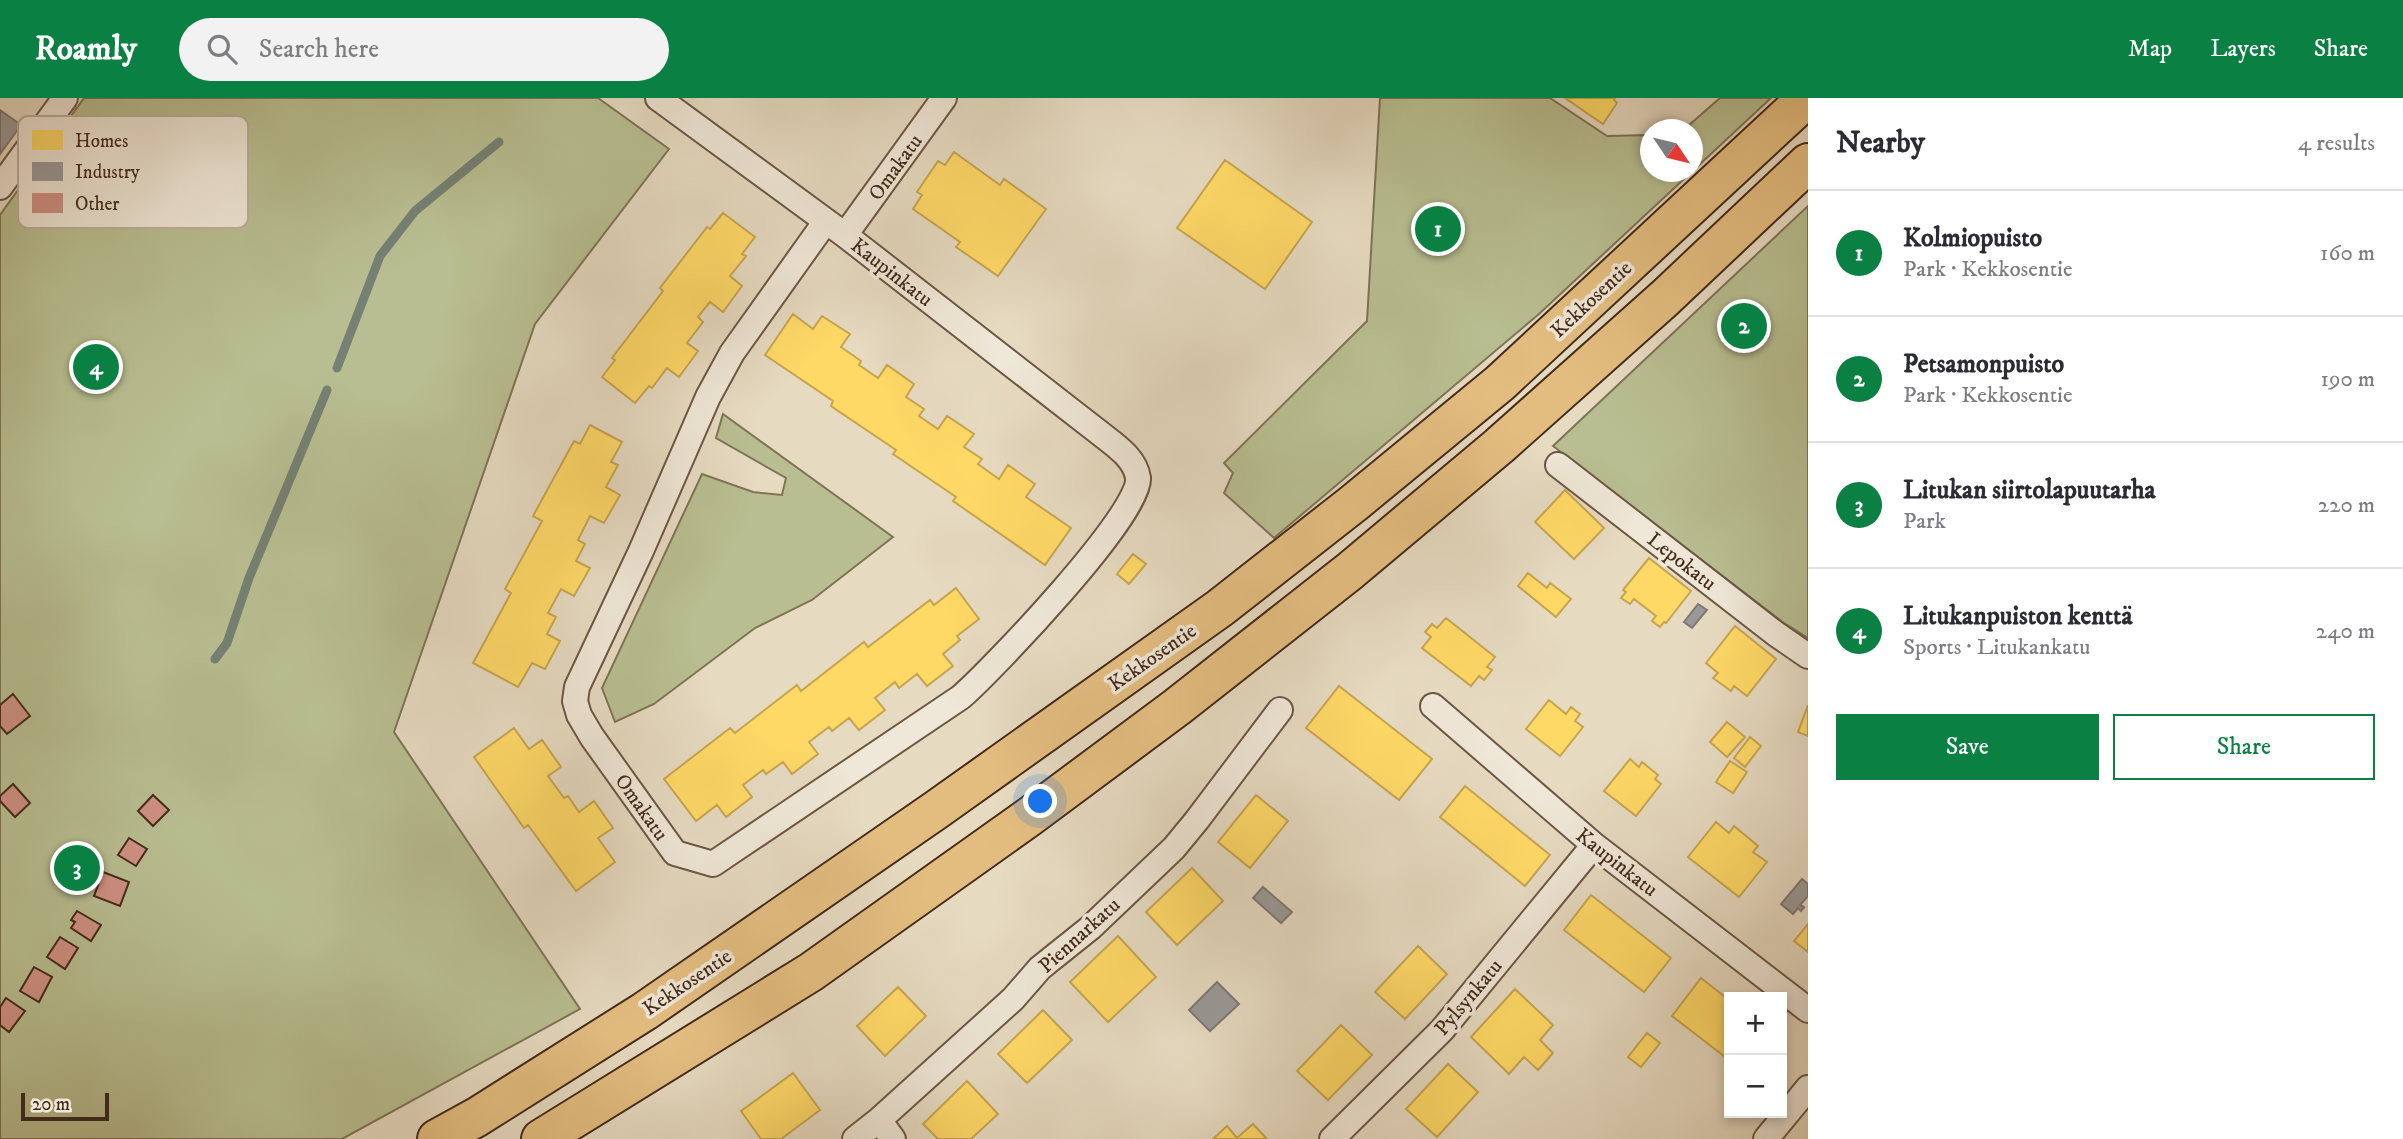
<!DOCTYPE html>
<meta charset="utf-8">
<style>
:root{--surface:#fff;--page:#f2f2f3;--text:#2b2b33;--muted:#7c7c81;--line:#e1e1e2;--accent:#0b8043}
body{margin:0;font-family:"IM FELL DW Pica",serif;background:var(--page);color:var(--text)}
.controls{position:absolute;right:21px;bottom:21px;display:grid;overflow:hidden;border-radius:0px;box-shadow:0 4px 10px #0003}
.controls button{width:63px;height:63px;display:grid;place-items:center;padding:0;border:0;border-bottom:2px solid var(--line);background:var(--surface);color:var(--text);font:35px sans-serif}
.compass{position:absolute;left:1640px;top:21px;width:63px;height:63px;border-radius:50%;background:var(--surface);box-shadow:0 4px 10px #0003;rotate:125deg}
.scale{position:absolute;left:21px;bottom:18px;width:88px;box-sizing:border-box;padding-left:7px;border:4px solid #432b1a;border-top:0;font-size:19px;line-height:24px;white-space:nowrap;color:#432b1a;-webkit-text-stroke:5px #efe7d7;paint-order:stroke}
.you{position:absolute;left:1041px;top:704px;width:24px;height:24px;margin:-18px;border:5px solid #fff;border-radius:50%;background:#1a73e8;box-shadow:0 0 0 10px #1a73e833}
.badge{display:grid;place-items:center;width:46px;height:46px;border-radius:50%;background:var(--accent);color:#fff;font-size:23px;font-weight:700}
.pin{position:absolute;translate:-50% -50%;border:4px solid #fff;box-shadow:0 2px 7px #0006}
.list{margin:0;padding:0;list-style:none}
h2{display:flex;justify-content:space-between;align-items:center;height:91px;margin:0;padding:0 28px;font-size:30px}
h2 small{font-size:23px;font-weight:400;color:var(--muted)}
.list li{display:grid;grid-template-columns:46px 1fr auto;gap:21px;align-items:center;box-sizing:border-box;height:126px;padding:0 28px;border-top:2px solid var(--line)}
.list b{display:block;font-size:26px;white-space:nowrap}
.list p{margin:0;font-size:23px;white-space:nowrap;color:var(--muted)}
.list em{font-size:23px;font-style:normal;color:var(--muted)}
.actions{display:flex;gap:14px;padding:21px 28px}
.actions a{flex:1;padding:16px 0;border:2px solid var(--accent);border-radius:0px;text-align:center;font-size:24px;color:var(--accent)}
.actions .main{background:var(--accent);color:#fff}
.icon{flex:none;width:38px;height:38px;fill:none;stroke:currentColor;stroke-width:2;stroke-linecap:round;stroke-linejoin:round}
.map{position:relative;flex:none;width:1808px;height:1041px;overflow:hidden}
header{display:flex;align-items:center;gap:42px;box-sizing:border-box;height:98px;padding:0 35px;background:var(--accent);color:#fff}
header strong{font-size:33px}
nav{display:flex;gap:38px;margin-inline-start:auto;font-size:24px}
.search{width:490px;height:63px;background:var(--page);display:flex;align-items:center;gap:18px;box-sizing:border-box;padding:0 24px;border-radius:38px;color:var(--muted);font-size:26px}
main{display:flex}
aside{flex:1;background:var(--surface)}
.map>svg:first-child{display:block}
.green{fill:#b8be91;stroke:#7e7456;stroke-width:2}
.homes{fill:#ffd966;stroke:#c7a54f;stroke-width:2}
.industry{fill:#999;stroke:#7f7873;stroke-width:2}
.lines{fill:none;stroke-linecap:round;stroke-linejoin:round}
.stream{stroke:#758174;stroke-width:9}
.building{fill:#cf9184;stroke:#432b1a;stroke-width:2}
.minor-casing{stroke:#6c5744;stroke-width:28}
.trunk-casing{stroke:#432b1a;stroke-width:42}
.minor{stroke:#efe7d7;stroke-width:24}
.trunk{stroke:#e3bd80;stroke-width:38}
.labels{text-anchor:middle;stroke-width:7;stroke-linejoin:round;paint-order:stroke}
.street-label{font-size:21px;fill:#432b1a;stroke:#efe7d7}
.key{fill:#efe7d7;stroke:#bbaf9e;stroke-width:2}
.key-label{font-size:19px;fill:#432b1a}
</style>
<header>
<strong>Roamly</strong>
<div class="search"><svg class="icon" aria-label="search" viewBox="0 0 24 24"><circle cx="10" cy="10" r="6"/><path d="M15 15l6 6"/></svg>Search here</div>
<nav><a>Map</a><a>Layers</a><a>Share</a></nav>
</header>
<main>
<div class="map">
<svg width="1808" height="1041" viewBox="0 0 1808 1041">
<rect width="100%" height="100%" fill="#e6dac1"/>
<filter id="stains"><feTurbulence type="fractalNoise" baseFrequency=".00286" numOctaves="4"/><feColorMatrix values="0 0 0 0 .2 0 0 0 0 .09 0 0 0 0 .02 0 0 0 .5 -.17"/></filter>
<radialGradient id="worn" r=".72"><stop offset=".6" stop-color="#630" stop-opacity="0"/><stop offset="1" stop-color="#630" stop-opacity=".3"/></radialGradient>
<!-- green -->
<path class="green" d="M84 0H598L669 51 535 226 394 634 580 911 342 1041H0V117Z
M1380 0H1550L1607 38 1650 37V74H1692V32L1671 31 1689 27 1720 0H1771L1539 216 1274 440 1224 395 1233 375 1224 365 1367 223Z
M1808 108V540L1784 525 1553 348Z
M723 316 893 439 812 502 755 530 654 606 615 624 602 590 702 376 753 394 782 397 786 380 716 340Z"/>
<!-- homes -->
<path class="homes" d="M1565 0H1615L1614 2 1617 5 1603 26Z
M954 54 1000 87 1004 81 1046 111 998 178 956 149 960 144 913 111 922 97 917 94 938 63 945 67Z
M1225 62 1312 124 1265 191 1177 130Z
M723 115 755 139 742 156 746 158 730 178 742 188 723 214 710 204 698 219 703 224 687 245 698 253 679 279 667 270 652 290 649 288 635 305 602 279 615 262 612 260 663 193 660 190 707 129 710 131Z
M793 216 813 231 822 218 850 236 841 249 861 263 859 267 878 280 887 267 914 286 906 299 924 311 919 318 938 331 947 318 974 336 964 349 982 361 978 366 999 381 1008 367 1035 386 1026 399 1071 430 1045 467 953 403 956 399 893 356 896 352 831 308 833 303 765 257Z
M590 327 622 344 611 364 618 367 606 389 620 397 604 425 590 418 578 442 585 446 576 463 590 470 574 498 561 491 548 515 556 519 547 536 560 543 545 571 532 565 518 589 473 565 511 495 505 491 542 423 533 418 574 343 580 346Z
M1565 392 1604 430 1574 461 1535 424Z
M1133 456 1146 466 1129 486 1117 476Z
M1649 460 1691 493 1666 525 1664 524 1660 529 1652 523 1656 518 1634 501 1630 506 1621 500 1626 494 1623 492Z
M1528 475 1547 490 1550 485 1571 501 1556 519 1518 488Z
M956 490 979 521 957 538 960 542 943 556 953 568 927 588 917 576 899 590 895 584 875 600 885 612 859 632 849 620 832 633 829 629 809 644 818 656 792 676 783 664 766 676 763 672 743 687 752 699 726 719 717 707 696 723 664 681 730 630 735 635 797 587 801 593 864 544 868 549 930 502 934 507Z
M1446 520 1495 559 1487 569 1492 572 1484 582 1479 578 1471 588 1422 550 1431 539 1425 534 1432 526 1437 530Z
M1735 528 1776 561 1747 598 1734 588 1731 593 1713 580 1718 575 1706 565Z
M1339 588 1432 661 1399 702 1306 630Z
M1549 602 1566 616 1571 609 1580 616 1575 623 1583 629 1560 658 1526 631Z
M1808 607V638L1798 634Z
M1727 624 1745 639 1727 659 1710 644Z
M514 630 529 651 542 642 561 669 548 678 564 700 568 698 579 714 594 703 613 730 598 740 615 764 576 793 528 727 524 730 474 659Z
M1750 639 1761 648 1745 669 1734 660Z
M1630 661 1639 669 1642 664 1658 677 1655 681 1661 686 1636 718 1604 693Z
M1730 663 1747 674 1733 695 1716 684Z
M1465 688 1550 757 1525 788 1440 719Z
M1256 697 1288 723 1250 770 1218 744Z
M1716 724 1729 735 1734 728 1758 748 1753 754 1767 764 1739 799 1688 759Z
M1192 770 1223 803 1177 847 1146 814Z
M1591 797 1671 860 1644 894 1564 832Z
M1808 826V854L1794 843Z
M1118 838 1156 879 1108 924 1070 884Z
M1418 848 1447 876 1405 921 1375 894Z
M1701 880 1729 902V962L1672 918Z
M898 889 926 918 885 958 857 928Z
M1515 891 1553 927 1540 942 1553 955 1538 972 1524 959 1509 976 1471 939Z
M1043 912 1072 942 1027 985 998 956Z
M1341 927 1372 957 1328 1002 1297 973Z
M1647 935 1660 945 1641 969 1628 959Z
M1448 966 1478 994 1437 1039 1406 1011Z
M793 975 820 1012 781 1041H761L741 1013Z
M967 983 998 1016 971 1041H938L923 1026Z
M1253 1026 1267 1041H1213L1227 1028 1237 1040Z"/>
<!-- industry -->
<path class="industry" d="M0 12 21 27 0 56Z
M1698 506 1707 512 1692 530 1684 524Z
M1802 781 1808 786V798L1800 807 1804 809 1801 813 1798 810 1793 816 1781 806Z
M1263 789 1292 814 1281 825 1253 800Z
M1217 884 1239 906 1210 933 1189 912Z"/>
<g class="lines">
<!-- stream -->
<path class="stream" d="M337 270 380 158 415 113 499 44
M215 561 227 545 249 480 327 292"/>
</g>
<!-- building -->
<path class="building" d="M13 596 30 618 7 636 0 628V607Z
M13 686 30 705 15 719 0 703V698Z
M153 697 169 712 153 728 138 713Z
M129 740 147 751 136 768 118 757Z
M103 774 129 784 120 808 94 798Z
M77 813 101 827 91 843 71 830 75 824 71 822Z
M60 839 78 850 65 871 47 859Z
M34 869 52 879 39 904 20 893Z
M6 900 25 913 9 934 0 927V909Z"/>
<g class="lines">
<!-- minor casing -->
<g class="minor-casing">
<path id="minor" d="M658 0 845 137 1101 336C1116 348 1135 360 1138 380 1142 415 992 572 961 599L713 766 675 755 592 639 579 617 575 603 577 589 641 453 708 299 732 255 826 123
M0 89 65 0
M845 137 944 0
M1558 367 1776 536 1808 558
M1433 608 1594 747 1808 912
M879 1022 893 1041
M855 1041 879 1022 1013 901 1040 870 1090 830 1174 750 1197 722 1280 612
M1332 1041 1442 932 1594 747
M1766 1041 1808 990"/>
</g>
<!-- trunk casing -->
<g class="trunk-casing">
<path id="trunk" d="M437 1041 477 1019 645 913 936 712 1220 510 1354 405 1500 285 1807 0
M541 1041 811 874 1029 719 1177 609 1350 473 1499 348 1665 200 1808 65"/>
</g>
<!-- minor -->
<use href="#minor" class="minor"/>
<!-- trunk -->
<use href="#trunk" class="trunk"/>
</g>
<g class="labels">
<!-- street labels -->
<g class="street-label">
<text transform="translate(895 69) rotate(-54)" y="7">Omakatu</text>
<text transform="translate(892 174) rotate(38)" y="7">Kaupinkatu</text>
<text transform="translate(1591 201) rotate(-43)" y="7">Kekkosentie</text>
<text transform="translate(1682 463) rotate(38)" y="7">Lepokatu</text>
<text transform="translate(1152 559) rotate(-35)" y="7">Kekkosentie</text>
<text transform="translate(642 709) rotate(55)" y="7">Omakatu</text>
<text transform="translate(1617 764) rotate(38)" y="7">Kaupinkatu</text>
<text transform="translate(1079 837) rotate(-42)" y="7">Piennarkatu</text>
<text transform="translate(687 884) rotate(-34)" y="7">Kekkosentie</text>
<text transform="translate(1468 899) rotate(-50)" y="7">Pylsynkatu</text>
</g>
</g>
<!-- legend -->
<rect x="18" y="18" width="230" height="112" rx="10" class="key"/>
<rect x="32" y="32" width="31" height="20" fill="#ffd966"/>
<rect x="32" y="64" width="31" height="19" fill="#999"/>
<rect x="32" y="95" width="31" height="20" fill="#cf9184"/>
<g class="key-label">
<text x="75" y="49">Homes</text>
<text x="75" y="80">Industry</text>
<text x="75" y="112">Other</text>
</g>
<rect width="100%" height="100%" filter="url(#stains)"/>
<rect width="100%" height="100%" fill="url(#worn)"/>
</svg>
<div class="controls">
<button>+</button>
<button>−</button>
</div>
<svg class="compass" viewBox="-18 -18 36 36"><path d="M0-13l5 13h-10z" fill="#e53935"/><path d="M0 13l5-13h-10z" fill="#7c7c81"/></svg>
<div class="scale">20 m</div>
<div class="you"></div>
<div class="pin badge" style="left:1438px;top:131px">1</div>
<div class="pin badge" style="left:1744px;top:228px">2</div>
<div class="pin badge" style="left:77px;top:770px">3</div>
<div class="pin badge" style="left:96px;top:269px">4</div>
</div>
<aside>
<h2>Nearby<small>4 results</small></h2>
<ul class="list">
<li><span class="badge">1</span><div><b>Kolmiopuisto</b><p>Park · Kekkosentie</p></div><em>160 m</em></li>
<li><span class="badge">2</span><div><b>Petsamonpuisto</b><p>Park · Kekkosentie</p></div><em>190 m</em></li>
<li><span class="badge">3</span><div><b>Litukan siirtolapuutarha</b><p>Park</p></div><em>220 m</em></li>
<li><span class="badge">4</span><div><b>Litukanpuiston kenttä</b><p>Sports · Litukankatu</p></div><em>240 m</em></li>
</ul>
<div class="actions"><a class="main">Save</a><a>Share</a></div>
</aside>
</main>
